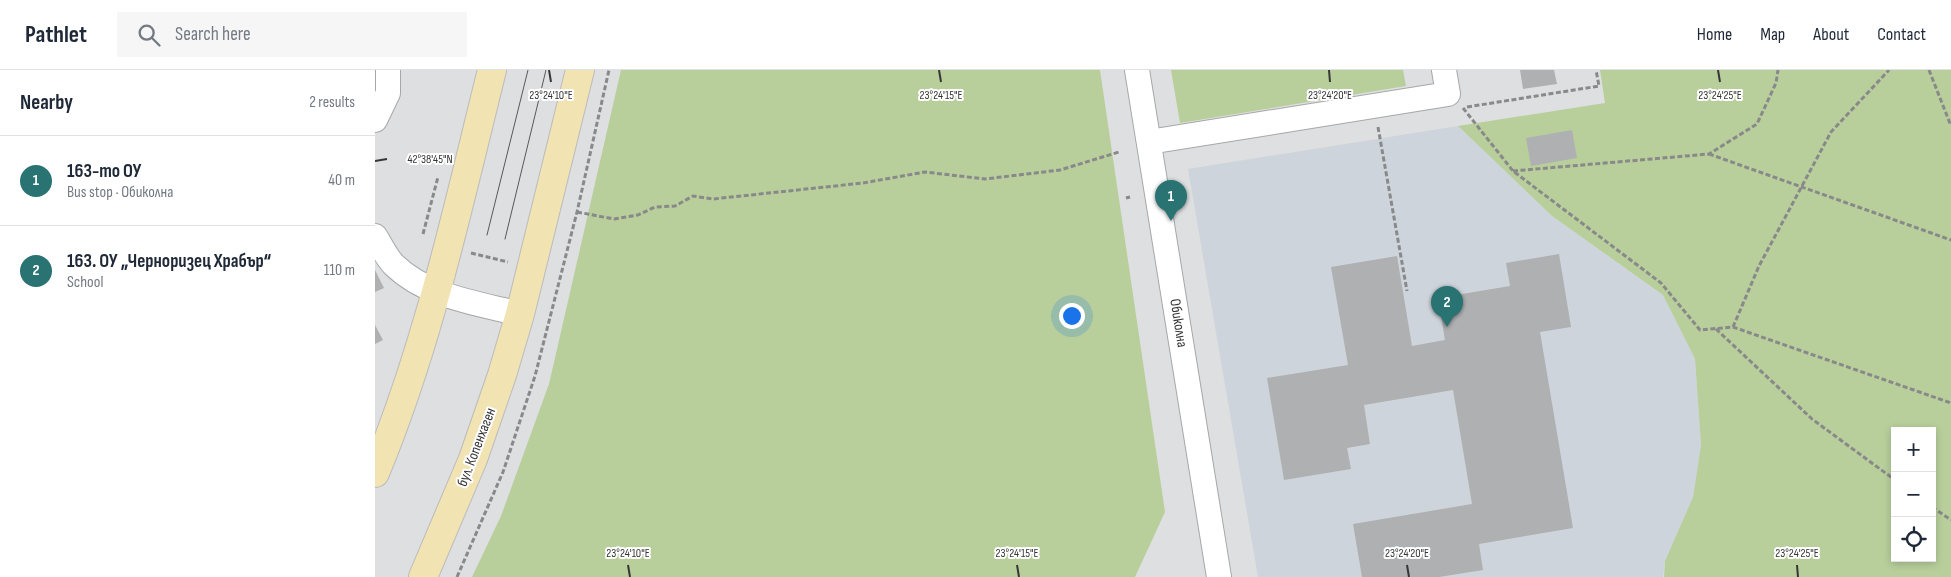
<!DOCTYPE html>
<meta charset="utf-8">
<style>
:root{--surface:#fff;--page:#f6f6f7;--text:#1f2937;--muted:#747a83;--line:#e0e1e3;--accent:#297373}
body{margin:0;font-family:"Sofia Sans Condensed",sans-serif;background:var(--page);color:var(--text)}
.controls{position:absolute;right:15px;bottom:15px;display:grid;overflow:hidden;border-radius:0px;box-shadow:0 2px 8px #0003}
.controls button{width:45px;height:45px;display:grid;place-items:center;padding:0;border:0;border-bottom:1px solid var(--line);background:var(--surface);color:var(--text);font:25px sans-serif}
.you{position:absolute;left:696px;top:245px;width:18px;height:18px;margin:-12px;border:4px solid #fff;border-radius:50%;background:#1a73e8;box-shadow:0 0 0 8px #1a73e833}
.badge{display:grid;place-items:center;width:32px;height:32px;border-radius:50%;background:var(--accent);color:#fff;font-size:16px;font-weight:700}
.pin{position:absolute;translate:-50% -41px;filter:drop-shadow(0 1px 2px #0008)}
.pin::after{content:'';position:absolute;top:26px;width:18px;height:15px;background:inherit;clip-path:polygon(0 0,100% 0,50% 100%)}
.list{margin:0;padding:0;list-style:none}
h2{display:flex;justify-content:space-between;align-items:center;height:65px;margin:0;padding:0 20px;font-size:21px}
h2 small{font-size:16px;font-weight:400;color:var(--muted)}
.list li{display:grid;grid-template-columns:32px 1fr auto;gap:15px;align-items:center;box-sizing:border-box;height:90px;padding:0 20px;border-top:1px solid var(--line)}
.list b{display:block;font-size:19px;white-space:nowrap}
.list p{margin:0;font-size:16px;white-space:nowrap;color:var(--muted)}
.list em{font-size:16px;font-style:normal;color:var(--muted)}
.icon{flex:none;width:28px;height:28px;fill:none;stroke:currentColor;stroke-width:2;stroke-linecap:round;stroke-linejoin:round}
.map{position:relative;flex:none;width:1576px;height:507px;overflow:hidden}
header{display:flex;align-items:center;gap:30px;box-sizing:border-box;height:70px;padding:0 25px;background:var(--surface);border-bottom:1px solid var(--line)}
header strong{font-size:24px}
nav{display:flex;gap:28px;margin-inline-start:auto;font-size:18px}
.search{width:350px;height:45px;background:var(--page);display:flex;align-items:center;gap:12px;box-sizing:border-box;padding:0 18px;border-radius:0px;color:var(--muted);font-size:19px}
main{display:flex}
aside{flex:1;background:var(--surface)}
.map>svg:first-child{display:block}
.built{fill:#ced4db}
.green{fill:#b8cf9c;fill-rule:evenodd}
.building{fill:#afb0b1}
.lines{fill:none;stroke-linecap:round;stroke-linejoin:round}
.minor-casing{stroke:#a6a7a8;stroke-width:26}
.major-casing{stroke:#bbb;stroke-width:30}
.path{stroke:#89898a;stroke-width:3;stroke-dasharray:5 2.5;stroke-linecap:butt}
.minor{stroke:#fff;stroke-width:24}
.major{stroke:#f2e3b3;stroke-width:28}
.tram{stroke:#585859;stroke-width:1}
.ticks{fill:none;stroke:#363637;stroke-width:2}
.labels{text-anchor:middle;stroke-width:4;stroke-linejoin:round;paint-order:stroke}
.street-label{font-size:15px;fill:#363637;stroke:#fff}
.ticks-label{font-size:12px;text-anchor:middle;fill:#363637;stroke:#fff;stroke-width:4;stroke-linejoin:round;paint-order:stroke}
</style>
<header>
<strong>Pathlet</strong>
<div class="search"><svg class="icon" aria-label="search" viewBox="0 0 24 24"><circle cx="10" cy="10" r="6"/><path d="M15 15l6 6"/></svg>Search here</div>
<nav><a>Home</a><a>Map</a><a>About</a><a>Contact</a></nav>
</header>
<main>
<aside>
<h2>Nearby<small>2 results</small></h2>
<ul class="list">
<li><span class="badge">1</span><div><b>163-то ОУ</b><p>Bus stop · Обиколна</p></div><em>40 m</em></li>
<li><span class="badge">2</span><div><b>163. ОУ „Черноризец Храбър“</b><p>School</p></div><em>110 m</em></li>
</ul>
</aside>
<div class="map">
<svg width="1576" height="507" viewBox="0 0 1576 507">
<rect width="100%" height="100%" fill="#dedfe0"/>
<!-- built -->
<path class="built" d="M1083 56 1177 146 1288 225 1320 289 1326 375 1318 427 1290 491 1288 507H883L813 99Z"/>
<!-- green -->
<path class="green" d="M246 0H725L790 442 760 507H97L126 446 174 314Z
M796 0H1028L1031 16 805 53Z
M1225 0H1576V507H1289L1290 491 1318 427 1326 375 1320 289 1288 225 1177 146 1083 56 1230 33ZM1520 361H1557V488H1520Z"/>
<!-- building -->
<path class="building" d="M1145 0H1179L1182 14 1148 19Z
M1197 60 1202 88 1156 96 1151 68Z
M1184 184 1196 257 1165 262 1198 458 1104 474 1108 500 1064 507H987L978 454 1097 434 1078 320 989 335 995 374 972 378 976 399 909 410 892 308 973 295 956 197 1022 186 1037 276 1070 270 1063 228 1135 216 1131 193Z
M0 200 9 218 0 222Z
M0 255 8 270 0 274Z"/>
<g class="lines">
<!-- minor casing -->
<g class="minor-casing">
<path id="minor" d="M762 0 844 507
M0 50 13 23V0
M774 72 1073 24 1069 0
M0 166C6 175 11 187 19 195 52 227 102 233 145 244"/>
</g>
<!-- major casing -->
<g class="major-casing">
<path id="major" d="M0 403C54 273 83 136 117 0
M48 507 98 389 127 305 145 244 205 0"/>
</g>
<!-- path -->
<path class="path" d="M1554 0 1576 56
M1092 37 1224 16 1221 0
M1088 38 1138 101 1286 213 1325 260 1358 257 1576 333
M1003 57 1032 221
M1334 84 1576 170
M1138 101 1334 84 1382 54 1401 13 1403 0
M751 128 755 127
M202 142 239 149 263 145 280 137 300 136 318 126 338 129 488 113 550 102 610 109 685 100 744 82
M48 164 63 107
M96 183 133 192
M1358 257 1384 196 1456 62 1514 0
M1341 259 1437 349 1520 410
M1557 437 1576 450
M82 507 128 402 160 306 202 142 234 0"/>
<!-- minor -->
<use href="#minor" class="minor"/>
<!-- major -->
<use href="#major" class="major"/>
<!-- tram -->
<path class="tram" d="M112 165 153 0
M130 169 171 0"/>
</g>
<!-- ticks -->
<path class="ticks" d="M174 0 176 12M564 0 566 12M954 0 955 12M1343 0 1345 12M0 91 12 89M253 495 255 507M642 495 644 507M1032 495 1034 507M1422 495 1423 507"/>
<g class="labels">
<!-- street labels -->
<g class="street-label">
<text transform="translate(804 253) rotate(81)" y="5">Обиколна</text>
<text transform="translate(101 377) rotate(-69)" y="5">бул. Копенхаген</text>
</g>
</g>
<g class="ticks-label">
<text x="176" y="29">23°24'10"E</text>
<text x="566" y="29">23°24'15"E</text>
<text x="955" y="29">23°24'20"E</text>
<text x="1345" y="29">23°24'25"E</text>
<text x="55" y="93">42°38'45"N</text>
<text x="253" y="487">23°24'10"E</text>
<text x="642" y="487">23°24'15"E</text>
<text x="1032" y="487">23°24'20"E</text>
<text x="1422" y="487">23°24'25"E</text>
</g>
</svg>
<div class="controls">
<button>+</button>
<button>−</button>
<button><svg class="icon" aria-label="locate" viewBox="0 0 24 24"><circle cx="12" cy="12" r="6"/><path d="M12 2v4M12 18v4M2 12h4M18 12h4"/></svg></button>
</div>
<div class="you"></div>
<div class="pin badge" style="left:796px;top:151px">1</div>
<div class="pin badge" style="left:1072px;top:257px">2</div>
</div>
</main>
